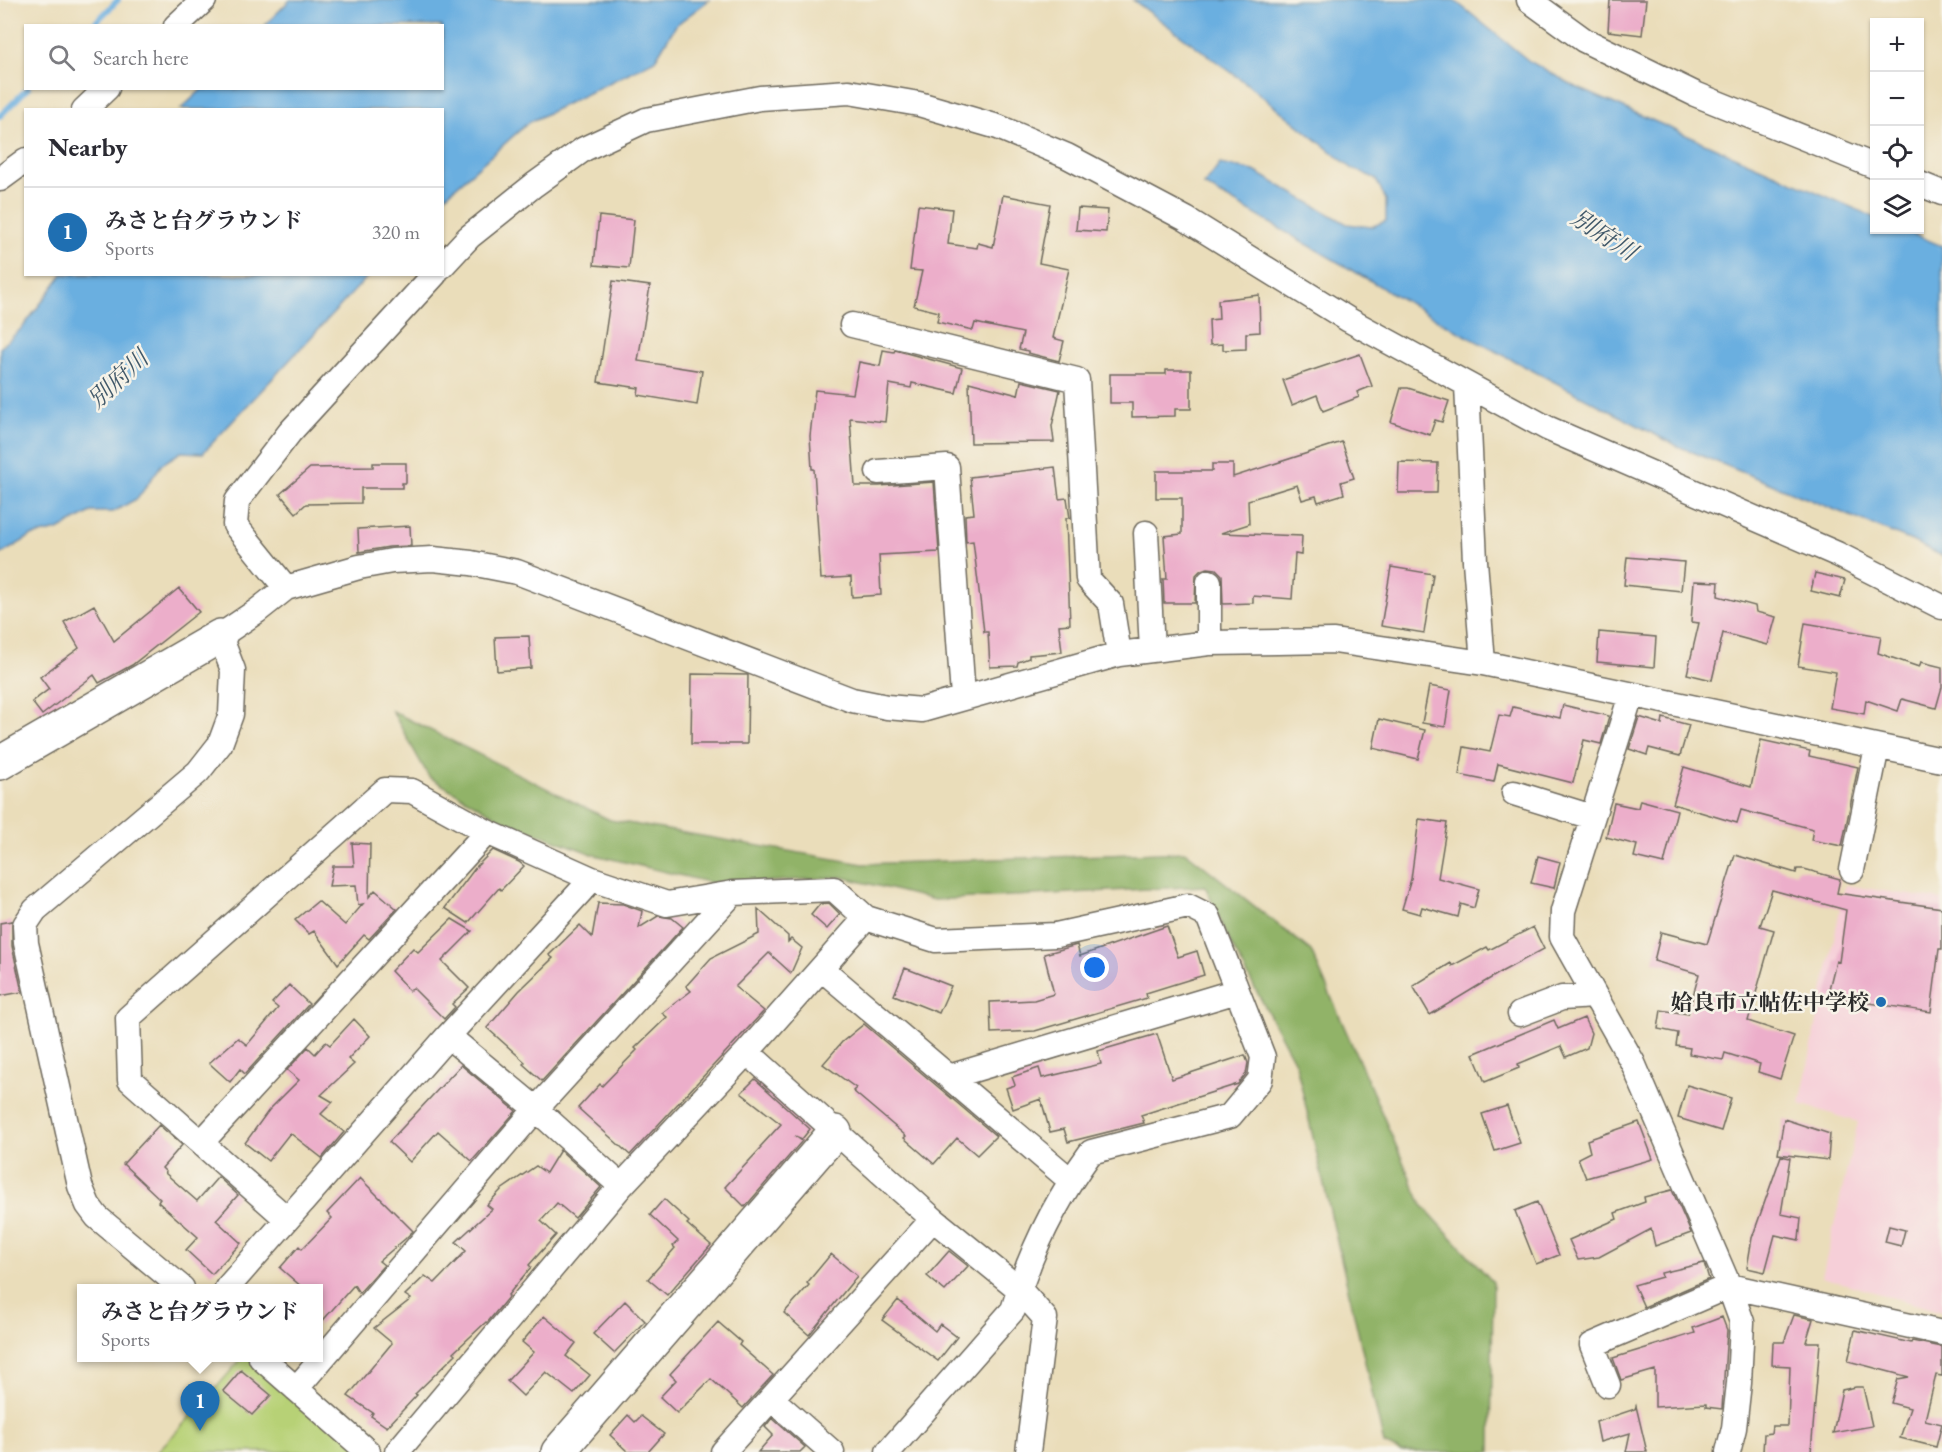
<!DOCTYPE html>
<meta charset="utf-8">
<style>
:root{--surface:#fff;--page:#f2f2f3;--text:#2b2b33;--muted:#7c7c81;--line:#e1e1e2;--accent:#1f6fb2}
body{margin:0;font-family:"EB Garamond","Noto Serif JP",serif;background:var(--page);color:var(--text)}
.controls{position:absolute;right:18px;top:18px;display:grid;overflow:hidden;border-radius:0px;box-shadow:0 2px 4px #0004}
.controls button{width:54px;height:54px;display:grid;place-items:center;padding:0;border:0;border-bottom:2px solid var(--line);background:var(--surface);color:var(--text);font:30px sans-serif}
.you{position:absolute;left:1095px;top:968px;width:21px;height:21px;margin:-15px;border:4px solid #fff;border-radius:50%;background:#1a73e8;box-shadow:0 0 0 9px #1a73e833}
.badge{display:grid;place-items:center;width:39px;height:39px;border-radius:50%;background:var(--accent);color:#fff;font-size:20px;font-weight:700}
.pin{position:absolute;translate:-50% -50px;filter:drop-shadow(0 2px 3px #0008)}
.pin::after{content:'';position:absolute;top:32px;width:21px;height:18px;background:inherit;clip-path:polygon(0 0,100% 0,50% 100%)}
.popup{position:absolute;left:77px;top:1284px;width:246px;height:78px;box-sizing:border-box;display:grid;place-content:center;border-radius:0px;background:var(--surface);filter:drop-shadow(0 2px 4px #0005);font-size:20px;white-space:nowrap;color:var(--muted)}
.popup b{font-size:22px;color:var(--text)}
.popup::after{content:'';position:absolute;left:50%;top:100%;margin-left:-12px;border:12px solid transparent;border-top-color:var(--surface)}
.list{margin:0;padding:0;list-style:none}
h2{display:flex;justify-content:space-between;align-items:center;height:78px;margin:0;padding:0 24px;font-size:26px}
h2 small{font-size:20px;font-weight:400;color:var(--muted)}
.list li{display:grid;grid-template-columns:39px 1fr auto;gap:18px;align-items:center;box-sizing:border-box;height:90px;padding:0 24px;border-top:2px solid var(--line)}
.list b{display:block;font-size:22px;white-space:nowrap}
.list p{margin:0;font-size:20px;white-space:nowrap;color:var(--muted)}
.list em{font-size:20px;font-style:normal;color:var(--muted)}
.icon{flex:none;width:33px;height:33px;fill:none;stroke:currentColor;stroke-width:2;stroke-linecap:round;stroke-linejoin:round}
.map{position:relative;flex:none;width:1942px;height:1452px;overflow:hidden}
.search{position:absolute;background:var(--surface);box-shadow:0 2px 4px #0004;left:24px;top:24px;width:420px;height:66px;display:flex;align-items:center;gap:15px;box-sizing:border-box;padding:0 21px;border-radius:0px;color:var(--muted);font-size:22px}
.panel{position:absolute;background:var(--surface);box-shadow:0 2px 4px #0004;left:24px;top:108px;width:420px;height:168px;border-radius:0px}
.map>svg:first-child{display:block}
.built{fill:#f6cfd8}
.green{fill:#b7d176;stroke:#717e50;stroke-width:1.5}
.forest{fill:#91b367;stroke:#5e6f49;stroke-width:1.5}
.water{fill:#6aafe0;stroke:#4a6d86;stroke-width:1.5}
.lines{fill:none;stroke-linecap:round;stroke-linejoin:round}
.stream{stroke:#6aafe0;stroke-width:6}
.building{fill:#ecaeca}
.street-casing{stroke:#6e695d;stroke-width:27}
.secondary-casing{stroke:#6e695d;stroke-width:36}
.street{stroke:#fff;stroke-width:24}
.secondary{stroke:#fff;stroke-width:33}
.poi-dot{fill:#1f6fb2;stroke:#f7f3e8;stroke-width:2}
.labels{text-anchor:middle;stroke-width:5;stroke-linejoin:round;paint-order:stroke}
.poi-label{font-size:22px;font-weight:bold;fill:#2b2b2b;stroke:#f7f3e8;text-anchor:end}
.water-label{font-size:24px;font-style:italic;fill:#41596a;stroke:#f7f3e8}
</style>
<div class="map">
<svg width="1942" height="1452" viewBox="0 0 1942 1452">
<rect width="100%" height="100%" fill="#f7f3e8"/>
<filter id="ink" filterUnits="userSpaceOnUse"><feTurbulence type="fractalNoise" baseFrequency=".0167" numOctaves="2"/><feDisplacementMap in="SourceGraphic" scale="12" xChannelSelector="R" yChannelSelector="G"/><feConvolveMatrix kernelMatrix="1 2 1 2 8 2 1 2 1" color-interpolation-filters="sRGB"/></filter>
<filter id="wash" filterUnits="userSpaceOnUse"><feTurbulence type="fractalNoise" baseFrequency=".008" numOctaves="4" result="noise"/><feDisplacementMap in="SourceGraphic" scale="24" xChannelSelector="R" yChannelSelector="G"/><feGaussianBlur stdDeviation="1.35" result="paint"/><feColorMatrix in="noise" values="0 0 0 0 0 0 0 0 0 0 0 0 0 0 0 0 0 1.4 0 .05"/><feComposite in="paint" operator="in"/></filter>
<g filter="url(#wash)">
<rect width="100%" height="100%" fill="#eaddba"/>
<!-- built -->
<path class="built" d="M1845 885 1942 900V1312L1822 1277 1858 1122 1800 1104Z"/>
<!-- green -->
<path class="green" d="M242 1358H261L368 1452H157L197 1410Z"/>
<!-- forest -->
<path class="forest" d="M392 711 610 820 863 864 1186 852 1311 951 1422 1205 1493 1282 1491 1452H1401L1384 1444 1296 1064 1231 944 1205 886 934 900 842 877 720 885 595 855 502 820 429 777Z"/>
<!-- water -->
<path class="water" d="M290 0H709L676 25 655 60 528 123 443 198 442 110 181 109 202 89 442 88V26L265 25Z
M1133 0H1454L1529 61 1578 88 1874 217V230H1904L1942 246V556L1912 541 1675 445 1461 333 1204 185 1220 164 1254 171 1347 224 1371 227 1386 221V200L1375 178 1353 169 1247 84Z
M62 275V274L369 275 203 453 181 452 162 464 138 498 113 512H91L58 530 31 536 0 555V348L23 327Z"/>
<g class="lines">
<!-- stream -->
<path class="stream" d="M92 26 118 0
M0 116 28 88"/>
</g>
<g id="blocks">
<!-- building -->
<path class="building" d="M1610 0H1646L1642 35 1608 31Z
M1003 195 1050 204 1039 263 1069 269 1053 338 1064 341 1059 361 1028 353V351L1019 349 1023 333 975 323 973 330 937 322 939 312 914 306 922 271 910 270 918 205 952 209 948 244 977 248 978 243 993 247Z
M1078 208 1108 210 1106 232 1076 230Z
M599 216 634 220 629 268 594 265Z
M613 281 650 286 638 361 702 371 697 405 638 395 639 388 598 382Z
M1259 295 1260 332 1246 333V349L1223 350V344L1210 345 1209 320 1219 319 1218 300Z
M883 350 894 352 895 350 962 368 956 393 912 383 911 388 889 384 885 422 850 418 855 486H879L934 482 939 552 879 555 881 595 852 597 851 577 821 579 814 469H812L810 436 815 390 853 394 859 362 880 366Z
M1360 354 1372 386 1357 392 1359 397 1323 411 1317 395 1292 405 1283 380Z
M1166 370H1191V409H1175V416L1132 417V403H1110V374H1166Z
M1021 381 1060 390 1052 426 1054 442 971 443 969 382 1018 395Z
M1401 388H1408L1449 401 1442 422 1435 420 1430 435 1391 422Z
M1342 442 1354 478 1341 482 1344 494 1318 502 1316 496 1302 500 1297 485 1248 500 1249 524 1221 533 1302 536 1301 555 1295 554 1292 599 1253 596V603L1223 604 1222 575 1216 569 1208 568 1201 570 1196 575 1195 603H1164L1163 579H1167L1164 536 1182 534V498H1156V471H1212V464H1233V477Z
M1399 462 1438 463 1437 493H1398Z
M373 463H406V483H402V488H361V503L306 504 296 513 280 494 310 468 373 467Z
M1055 467 1059 499 1067 498 1070 518H1066L1070 624 1059 625 1062 652 1029 655V658L1018 662 1017 666 990 667 988 632H984L973 541 966 542 965 515 974 514 970 477Z
M410 526 411 546 389 547 359 552 358 529Z
M1627 557 1684 562 1681 591 1624 585Z
M1391 567 1433 574 1424 633 1381 626Z
M1815 573 1845 580 1840 598 1811 591Z
M1694 581 1719 582 1718 596 1755 606 1756 612 1776 617 1768 645 1723 633 1712 680 1687 674 1699 623 1691 622Z
M179 588 199 612 132 665 99 683 94 675 42 715 32 702 49 689 40 677 79 648 64 622 94 605 114 641Z
M1805 623 1881 636 1878 653 1919 667 1921 662 1942 667V687L1936 708 1902 699 1898 711 1866 700 1864 714 1830 708 1836 672 1798 666Z
M1599 632 1656 637 1654 667 1597 662Z
M529 636 531 668 497 671 495 637Z
M692 674 748 675 747 744H691Z
M1429 686 1451 690 1445 727 1422 723Z
M1563 705 1609 716 1601 744 1584 740 1573 783 1498 764 1494 782 1459 775 1464 747 1490 752 1499 715 1510 717 1513 707 1560 718Z
M1639 717 1662 724 1663 718 1689 725 1680 756 1649 748 1647 755 1629 749Z
M1379 719 1425 730 1418 759 1373 748Z
M1761 740 1810 751 1809 756 1858 767 1842 846 1811 840 1813 829 1741 810 1737 823 1673 804 1684 767 1751 787Z
M1640 800 1677 810 1664 864 1634 857 1637 845 1606 837 1614 803 1638 808Z
M1419 819 1447 823 1438 878 1479 889 1474 908 1461 904 1458 917 1422 907 1420 914 1402 909 1411 879Z
M352 843 370 844 369 897 375 890 397 909 369 939 364 935 338 964 314 931 309 934 295 920 318 901 345 925 363 904 358 905 356 885 329 886 333 866H354Z
M493 850 519 862 524 866 501 890 499 888 468 923 445 908 476 867Z
M1735 855 1796 873 1797 869H1804L1840 879 1837 893 1942 908V949H1939L1931 1012 1827 997 1836 961 1839 962 1846 910 1772 890 1760 926 1774 930 1748 1021 1794 1036 1780 1079 1758 1072 1760 1064 1725 1053 1723 1060 1689 1054 1690 1048 1676 1046 1678 1033 1658 1029 1661 1010 1688 1014 1699 974 1654 961 1661 932 1707 944Z
M1538 856 1560 862 1554 888 1531 883Z
M598 903 623 904 642 911 639 928 658 916 672 918 683 927 542 1081 523 1064 525 1062 487 1028 519 991 553 958 549 955 580 925 592 937Z
M829 903 840 914 827 929 811 915 820 904Z
M758 909 788 936V942L791 939 802 948 791 973 769 953 735 987 764 1011 630 1155 578 1108 600 1084 602 1086 637 1050 635 1048 667 1017 662 1013 691 991 686 986 711 958 759 934Z
M452 919 472 931 442 961 469 988 452 1004 455 1007 444 1019 413 988 410 991 391 971 413 948 418 952Z
M12 921V946L22 992 0 996V923Z
M1167 926 1178 957 1197 951 1204 975 1146 993 1147 998 1035 1031 991 1033 990 1002 1034 1000 1054 994 1044 954 1077 945 1080 956Z
M1533 927 1544 949 1501 972 1430 1015 1413 986 1451 963 1452 966 1487 947 1489 950Z
M905 968 951 986 939 1013 894 995Z
M289 985 309 1004 245 1074 240 1069 230 1082 209 1063 238 1038 247 1045 278 1008 272 1003Z
M1584 1018 1591 1033 1587 1048 1566 1057 1561 1046 1518 1064 1519 1068 1485 1082 1473 1054 1554 1020 1558 1029Z
M354 1019 370 1036 348 1059 354 1064 321 1095 333 1102 321 1114 344 1132 322 1158 290 1133 268 1161 245 1143 269 1110 299 1080 287 1070 308 1047 315 1054 326 1042 330 1045Z
M864 1024 996 1136 977 1155 957 1138 934 1164 904 1138 906 1136 853 1091 856 1088 823 1064 842 1042Z
M1157 1034 1172 1079 1245 1055 1248 1063 1246 1074 1238 1084 1141 1115 1144 1123 1068 1142 1064 1129 1050 1132 1041 1099 1013 1109 1006 1088 1015 1085 1012 1077 1039 1068 1042 1078 1101 1064 1098 1051Z
M461 1065 516 1111 472 1161 438 1131 410 1162 389 1142Z
M755 1079 810 1129 802 1139 795 1136 802 1141 745 1207 725 1187 761 1148 760 1147 781 1124 741 1093Z
M1687 1085 1731 1098 1721 1131 1678 1118Z
M1507 1106 1520 1143 1495 1151 1482 1114Z
M1784 1119 1830 1134 1828 1160 1778 1154Z
M1639 1122 1653 1159 1586 1178 1578 1158 1590 1152 1587 1140Z
M159 1125 182 1145 162 1168 166 1172 165 1173 197 1201 218 1177 238 1195 216 1220 241 1243 212 1274 186 1250 198 1237 158 1202 160 1199 123 1164Z
M560 1150 601 1187 575 1218 557 1203 541 1221 556 1235 529 1265 531 1267 508 1295 509 1296 487 1323 486 1322 454 1352 456 1354 415 1394 417 1395 387 1427 371 1416 373 1413 348 1396 392 1343 374 1328 411 1299 405 1295 425 1276 435 1283 466 1251 456 1242 492 1209 487 1205 501 1190 536 1166 546 1173Z
M1781 1156 1790 1158 1781 1214 1801 1218 1799 1240 1775 1235 1765 1272 1747 1268 1752 1238Z
M360 1178 413 1231 405 1239 379 1261 384 1265 359 1293 354 1285 318 1326V1288H303L280 1268 299 1246 302 1249 332 1218 327 1213Z
M1672 1190 1691 1233 1655 1246 1651 1229 1599 1257 1578 1260 1569 1240 1617 1219 1615 1213 1645 1202 1644 1197Z
M664 1199 689 1222 687 1224 711 1245 667 1295 648 1279 675 1248 673 1246 678 1241 650 1215Z
M1537 1202 1559 1255 1536 1264 1515 1211Z
M1889 1226 1905 1230 1901 1246 1885 1242Z
M949 1251 968 1266 945 1291 927 1276Z
M831 1254 857 1276 809 1335 784 1313 809 1285 807 1283Z
M1704 1263 1709 1279 1644 1307 1634 1285 1662 1277 1661 1273Z
M898 1300 935 1331 940 1324 957 1337 938 1361 882 1320Z
M625 1301 645 1321 614 1353 593 1334Z
M1794 1315 1813 1319 1806 1342H1820L1811 1452H1763L1764 1434 1771 1433 1772 1426H1788L1790 1366 1772 1365 1773 1342H1784Z
M544 1316 576 1343 566 1356 590 1375 574 1394 546 1372 523 1396 507 1381 534 1352 522 1342Z
M1722 1317 1727 1330 1722 1409 1706 1407V1404L1655 1407V1370L1621 1380 1613 1358 1695 1333 1693 1328Z
M718 1322 741 1342 739 1345 773 1375 743 1408 711 1379 677 1413 660 1397 676 1380 670 1374Z
M1855 1330 1911 1343 1912 1341 1942 1347V1376L1936 1375 1925 1420 1942 1424 1936 1447 1900 1438 1910 1408 1891 1403 1898 1379 1909 1377 1848 1361Z
M241 1370 271 1395 252 1415 223 1391Z
M1856 1387H1863L1872 1426 1833 1433 1842 1390Z
M1636 1406 1647 1452H1626L1630 1433 1600 1442 1596 1422 1635 1409Z
M628 1415 635 1422 641 1416 664 1434 648 1452H628L610 1435Z
M772 1418 805 1447 800 1452H758L773 1435 765 1427Z"/>
</g>
</g>
<g filter="url(#ink)">
<use href="#blocks" fill-opacity="0" stroke="#6e695d" stroke-width="1.5"/>
<g class="lines">
<!-- street casing -->
<g class="street-casing">
<path id="street" d="M1529 0 1584 40 1695 94 1874 166
M176 26 204 0
M84 110 107 88
M0 179 26 160
M1920 184 1942 193
M442 266 469 237 534 185 584 149 646 120 760 98 849 92 919 104 998 127 1067 156 1186 219 1349 320 1547 428 1837 554 1942 607
M852 325 1077 380 1088 579 1111 604 1119 654
M1467 385 1475 561 1483 663
M878 472 947 467 963 697
M1146 533 1152 650
M1209 582V643
M286 588 235 525 237 501 290 432 435 274
M1631 695 1563 911 1562 937 1633 1063 1729 1286 1742 1322 1739 1383 1734 1428 1728 1452
M1514 793 1592 817
M1852 870 1877 747
M822 969 1070 1180
M1520 1014 1562 998 1595 996
M448 1036 536 1109 621 1186
M747 1052 933 1219 1019 1289 1045 1318 1028 1452
M949 1077 1237 991
M201 1143 487 832
M287 1219 130 1080 128 1018 385 790 412 791 487 832 592 879 667 904 733 893 834 889 866 918 936 940 1056 935 1188 906 1208 916 1263 1057 1260 1080 1230 1116 1091 1152C1056 1200 1030 1252 1013 1310L888 1452
M182 1288 97 1217 88 1205 80 1186 26 943 25 925 35 910 198 772 220 744 231 714 233 670 220 636 257 611 286 588 359 567 392 561 433 559 471 563 517 572 852 700 887 707 922 710 1119 654 1209 643 1334 641 1483 663 1942 760
M227 1288 448 1036 592 879
M261 1358 368 1452
M1608 1385 1592 1345 1729 1286 1942 1333
M296 1389 536 1109 733 893
M772 1399 832 1452
M397 1452 621 1186 747 1052 866 918
M723 1452 933 1219"/>
</g>
<!-- secondary casing -->
<g class="secondary-casing">
<path id="secondary" d="M0 763 220 636
M558 1452 835 1132"/>
</g>
<!-- street -->
<use href="#street" class="street"/>
<!-- secondary -->
<use href="#secondary" class="secondary"/>
</g>
</g>
<!-- markers -->
<circle class="poi-dot" cx="1881" cy="1002" r="6"/>
<g class="labels">
<!-- poi labels -->
<g class="poi-label">
<text x="1869" y="1010">姶良市立帖佐中学校</text>
</g>
<!-- water labels -->
<g class="water-label">
<text transform="translate(1604 235) rotate(33)" y="8">別府川</text>
<text transform="translate(118 379) rotate(-43)" y="8">別府川</text>
</g>
</g>
</svg>
<div class="controls">
<button>+</button>
<button>−</button>
<button><svg class="icon" aria-label="locate" viewBox="0 0 24 24"><circle cx="12" cy="12" r="6"/><path d="M12 2v4M12 18v4M2 12h4M18 12h4"/></svg></button>
<button><svg class="icon" aria-label="layers" viewBox="0 0 24 24"><path d="M12 4l9 5-9 5-9-5zM3 14l9 5 9-5"/></svg></button>
</div>
<div class="you"></div>
<div class="pin badge" style="left:200px;top:1431px">1</div>
<div class="popup"><b>みさと台グラウンド</b>Sports</div>
<div class="search"><svg class="icon" aria-label="search" viewBox="0 0 24 24"><circle cx="10" cy="10" r="6"/><path d="M15 15l6 6"/></svg>Search here</div>
<section class="panel">
<h2>Nearby<small></small></h2>
<ul class="list">
<li><span class="badge">1</span><div><b>みさと台グラウンド</b><p>Sports</p></div><em>320 m</em></li>
</ul>
</section>
</div>
